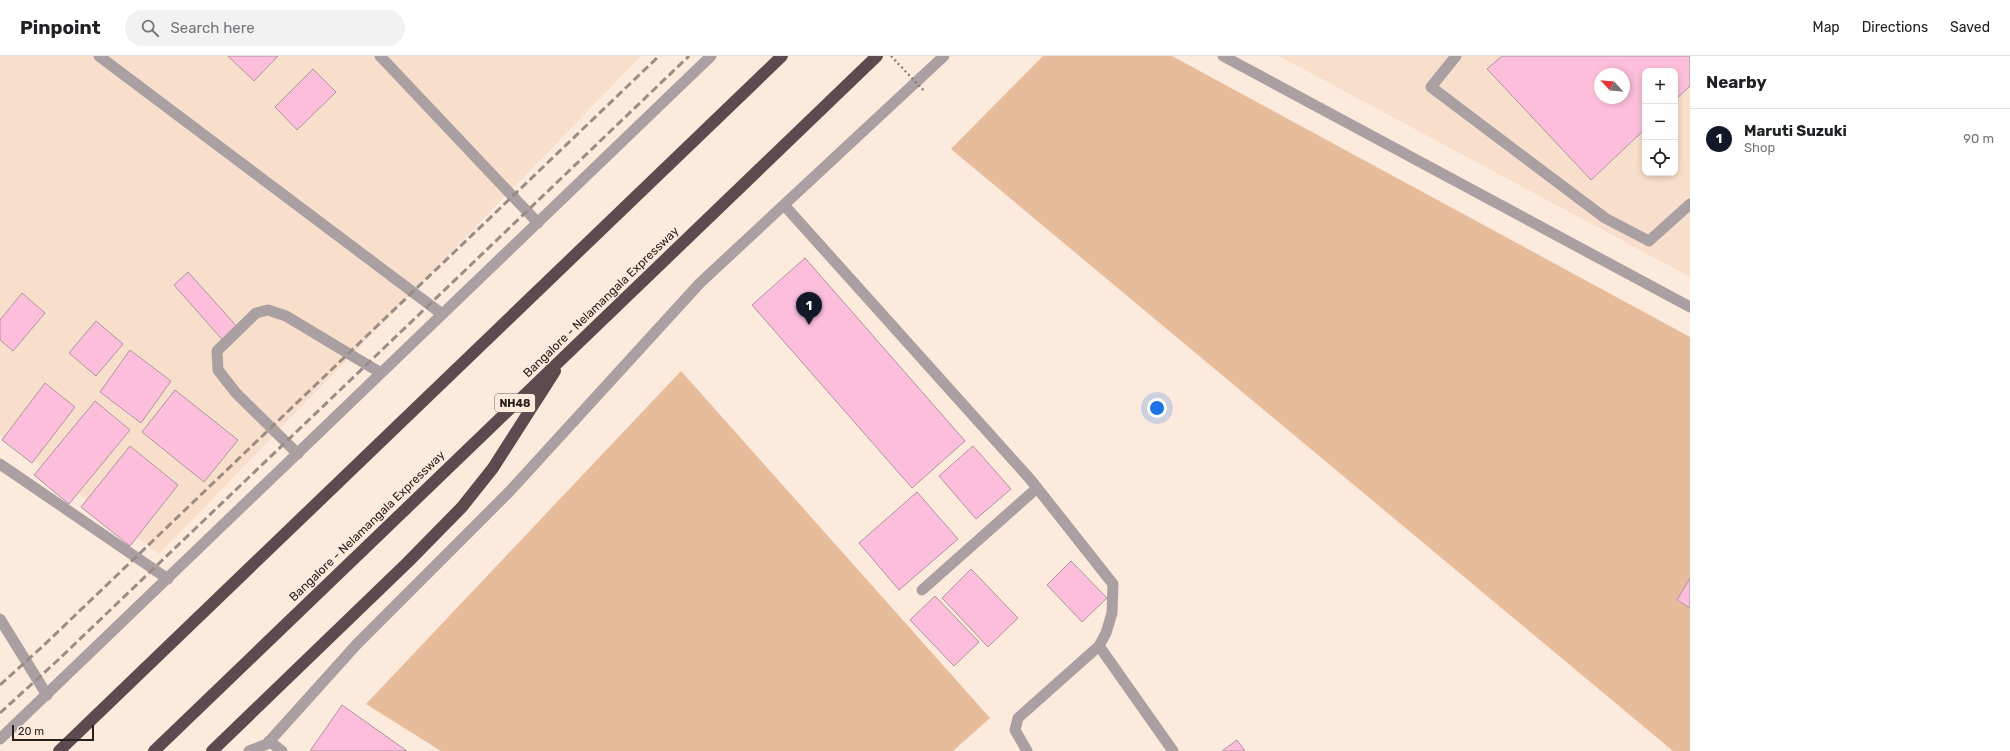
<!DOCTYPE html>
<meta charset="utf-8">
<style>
:root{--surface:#fff;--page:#f2f2f2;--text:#202124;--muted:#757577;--line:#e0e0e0;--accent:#111827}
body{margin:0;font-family:Rubik,sans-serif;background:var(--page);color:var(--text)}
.controls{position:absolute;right:12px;top:12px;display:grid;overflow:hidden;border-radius:8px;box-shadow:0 2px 6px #0003}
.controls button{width:36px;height:36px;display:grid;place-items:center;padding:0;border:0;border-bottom:1px solid var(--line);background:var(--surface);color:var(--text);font:20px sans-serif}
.compass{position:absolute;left:1594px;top:12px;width:36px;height:36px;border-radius:50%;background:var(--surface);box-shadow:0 2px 6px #0003;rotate:296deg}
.scale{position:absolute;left:12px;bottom:10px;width:82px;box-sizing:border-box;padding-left:4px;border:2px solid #27211c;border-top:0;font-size:11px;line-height:14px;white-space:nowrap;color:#27211c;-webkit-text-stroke:3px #fceadd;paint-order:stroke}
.you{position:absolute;left:1157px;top:352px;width:14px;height:14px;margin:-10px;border:3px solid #fff;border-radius:50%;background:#1a73e8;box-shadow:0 0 0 6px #1a73e833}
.badge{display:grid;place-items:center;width:26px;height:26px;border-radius:50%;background:var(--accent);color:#fff;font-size:13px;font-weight:700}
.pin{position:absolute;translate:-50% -33px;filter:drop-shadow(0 1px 2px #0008)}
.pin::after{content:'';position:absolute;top:21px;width:14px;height:12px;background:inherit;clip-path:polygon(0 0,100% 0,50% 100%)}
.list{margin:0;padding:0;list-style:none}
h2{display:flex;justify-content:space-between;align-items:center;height:52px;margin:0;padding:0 16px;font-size:17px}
h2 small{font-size:13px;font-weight:400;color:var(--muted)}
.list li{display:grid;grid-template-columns:26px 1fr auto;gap:12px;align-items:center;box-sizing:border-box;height:60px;padding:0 16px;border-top:1px solid var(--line)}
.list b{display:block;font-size:15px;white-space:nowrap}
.list p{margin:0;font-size:13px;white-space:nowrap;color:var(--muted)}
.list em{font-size:13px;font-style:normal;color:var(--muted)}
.icon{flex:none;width:22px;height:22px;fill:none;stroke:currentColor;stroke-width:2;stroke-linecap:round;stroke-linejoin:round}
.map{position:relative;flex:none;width:1690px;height:695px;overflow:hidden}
header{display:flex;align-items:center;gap:24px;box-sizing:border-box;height:56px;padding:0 20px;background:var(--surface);border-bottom:1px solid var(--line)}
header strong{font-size:19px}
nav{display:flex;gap:22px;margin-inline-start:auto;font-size:14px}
.search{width:280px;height:36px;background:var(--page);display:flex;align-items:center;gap:10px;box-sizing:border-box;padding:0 14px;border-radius:22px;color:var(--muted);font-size:15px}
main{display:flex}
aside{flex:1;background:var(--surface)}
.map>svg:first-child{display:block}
.built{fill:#f8dfcc;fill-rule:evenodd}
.green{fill:#e7bc9a}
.building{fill:#fcbedb;stroke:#aa969f;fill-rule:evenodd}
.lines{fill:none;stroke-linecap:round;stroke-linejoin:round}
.service{stroke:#aaa0a2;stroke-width:11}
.minor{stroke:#aaa0a2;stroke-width:11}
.tertiary{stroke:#aaa0a2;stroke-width:11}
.motorway{stroke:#5d4a4e;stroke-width:12}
.rail{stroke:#998d84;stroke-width:3;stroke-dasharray:8 4;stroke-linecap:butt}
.path-bridge{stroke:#8b8077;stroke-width:2.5;stroke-dasharray:2 3;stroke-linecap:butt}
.labels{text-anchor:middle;stroke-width:3;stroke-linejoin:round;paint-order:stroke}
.shield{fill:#fceadd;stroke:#675d56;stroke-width:1}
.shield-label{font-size:11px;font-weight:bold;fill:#27211c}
.street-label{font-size:12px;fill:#27211c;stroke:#fceadd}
</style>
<header>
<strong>Pinpoint</strong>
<div class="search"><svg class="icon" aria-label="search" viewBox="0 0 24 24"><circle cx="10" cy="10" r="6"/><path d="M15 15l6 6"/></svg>Search here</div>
<nav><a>Map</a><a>Directions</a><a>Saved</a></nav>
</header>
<main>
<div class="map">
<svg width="1690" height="695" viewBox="0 0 1690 695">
<rect width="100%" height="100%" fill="#fceadd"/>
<!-- built -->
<path class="built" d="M0 0H641L159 498 0 379Z
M1279 0H1690V221ZM1645 15H1675V117H1645ZM1600 18H1624V42H1600Z"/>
<!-- green -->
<path class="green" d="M1043 0H1172L1690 281V695H1673L951 93Z
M681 315 990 662 953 695H441L366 648Z"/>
<!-- building -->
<path class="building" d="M228 0H278L254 25Z
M1502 0H1690V30L1675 44V15H1645V73L1591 124 1487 13ZM1600 18H1624V42H1600Z
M313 13 336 36 297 74 275 51Z
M805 202 965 385 912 432 752 249Z
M188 216 241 275 226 288 174 229Z
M22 237 45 257 13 295 0 284V264Z
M96 265 123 288 96 320 69 297Z
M130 294 171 325 141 367 100 336Z
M45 327 75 351 32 407 2 384Z
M175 334 238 384 204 426 142 376Z
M95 345 130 374 69 448 34 419Z
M130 390 178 429 130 490 81 451Z
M973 390 1011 433 976 463 939 420Z
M917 436 958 483 899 534 859 487Z
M1071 505 1107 542 1082 566 1047 529Z
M971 513 1018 562 988 591 942 542Z
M1690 522V552L1677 544Z
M935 540 979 586 954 610 910 564Z
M342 649 407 695H310Z
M1237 684 1245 695H1222Z"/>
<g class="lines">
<!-- service -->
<path class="service" d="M380 0 538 167
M1456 0 1431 31 1605 162 1649 185 1690 148
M298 398 236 337 218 314 217 295 256 257 268 254 286 260 381 317"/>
<!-- minor -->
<path class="minor" d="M99 0 442 258
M1223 0 1690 251
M784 149 1030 423 1113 528 1112 557 1106 577 1099 590 1018 662 1015 674 1027 695
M0 408 168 523
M922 534 1037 432
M0 563 47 639
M1099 590 1173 695
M269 685 282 695"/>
<!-- tertiary -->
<path class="tertiary" d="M0 683 711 0
M249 695 267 688 357 588 509 436 700 227 944 0"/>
<!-- motorway -->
<path class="motorway" d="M59 695 782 0
M154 695 877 0
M212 695 408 506 462 451 493 412 555 315"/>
<!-- rail -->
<path class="rail" d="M0 629 43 590 659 0
M0 657 57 605 689 0"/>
<!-- path-bridge -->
<path class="path-bridge" d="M891 0 925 36"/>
</g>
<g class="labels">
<!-- shield labels -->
<rect class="shield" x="495" y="338" width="40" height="18" rx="3"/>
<g class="shield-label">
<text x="515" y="351">NH48</text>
</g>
<!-- street labels -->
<g class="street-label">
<text transform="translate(601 246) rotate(-44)" y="4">Bangalore - Nelamangala Expressway</text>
<text transform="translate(367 470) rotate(-44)" y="4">Bangalore - Nelamangala Expressway</text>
</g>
</g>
</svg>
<div class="controls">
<button>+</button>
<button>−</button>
<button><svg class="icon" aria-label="locate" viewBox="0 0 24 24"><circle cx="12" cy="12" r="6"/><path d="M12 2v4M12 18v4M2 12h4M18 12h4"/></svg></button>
</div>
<svg class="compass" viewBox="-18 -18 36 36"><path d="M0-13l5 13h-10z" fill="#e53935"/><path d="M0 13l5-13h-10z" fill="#757577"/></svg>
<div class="scale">20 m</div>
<div class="you"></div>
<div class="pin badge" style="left:809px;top:269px">1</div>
</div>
<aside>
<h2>Nearby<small></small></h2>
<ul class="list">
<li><span class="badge">1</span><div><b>Maruti Suzuki</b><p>Shop</p></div><em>90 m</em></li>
</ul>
</aside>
</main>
